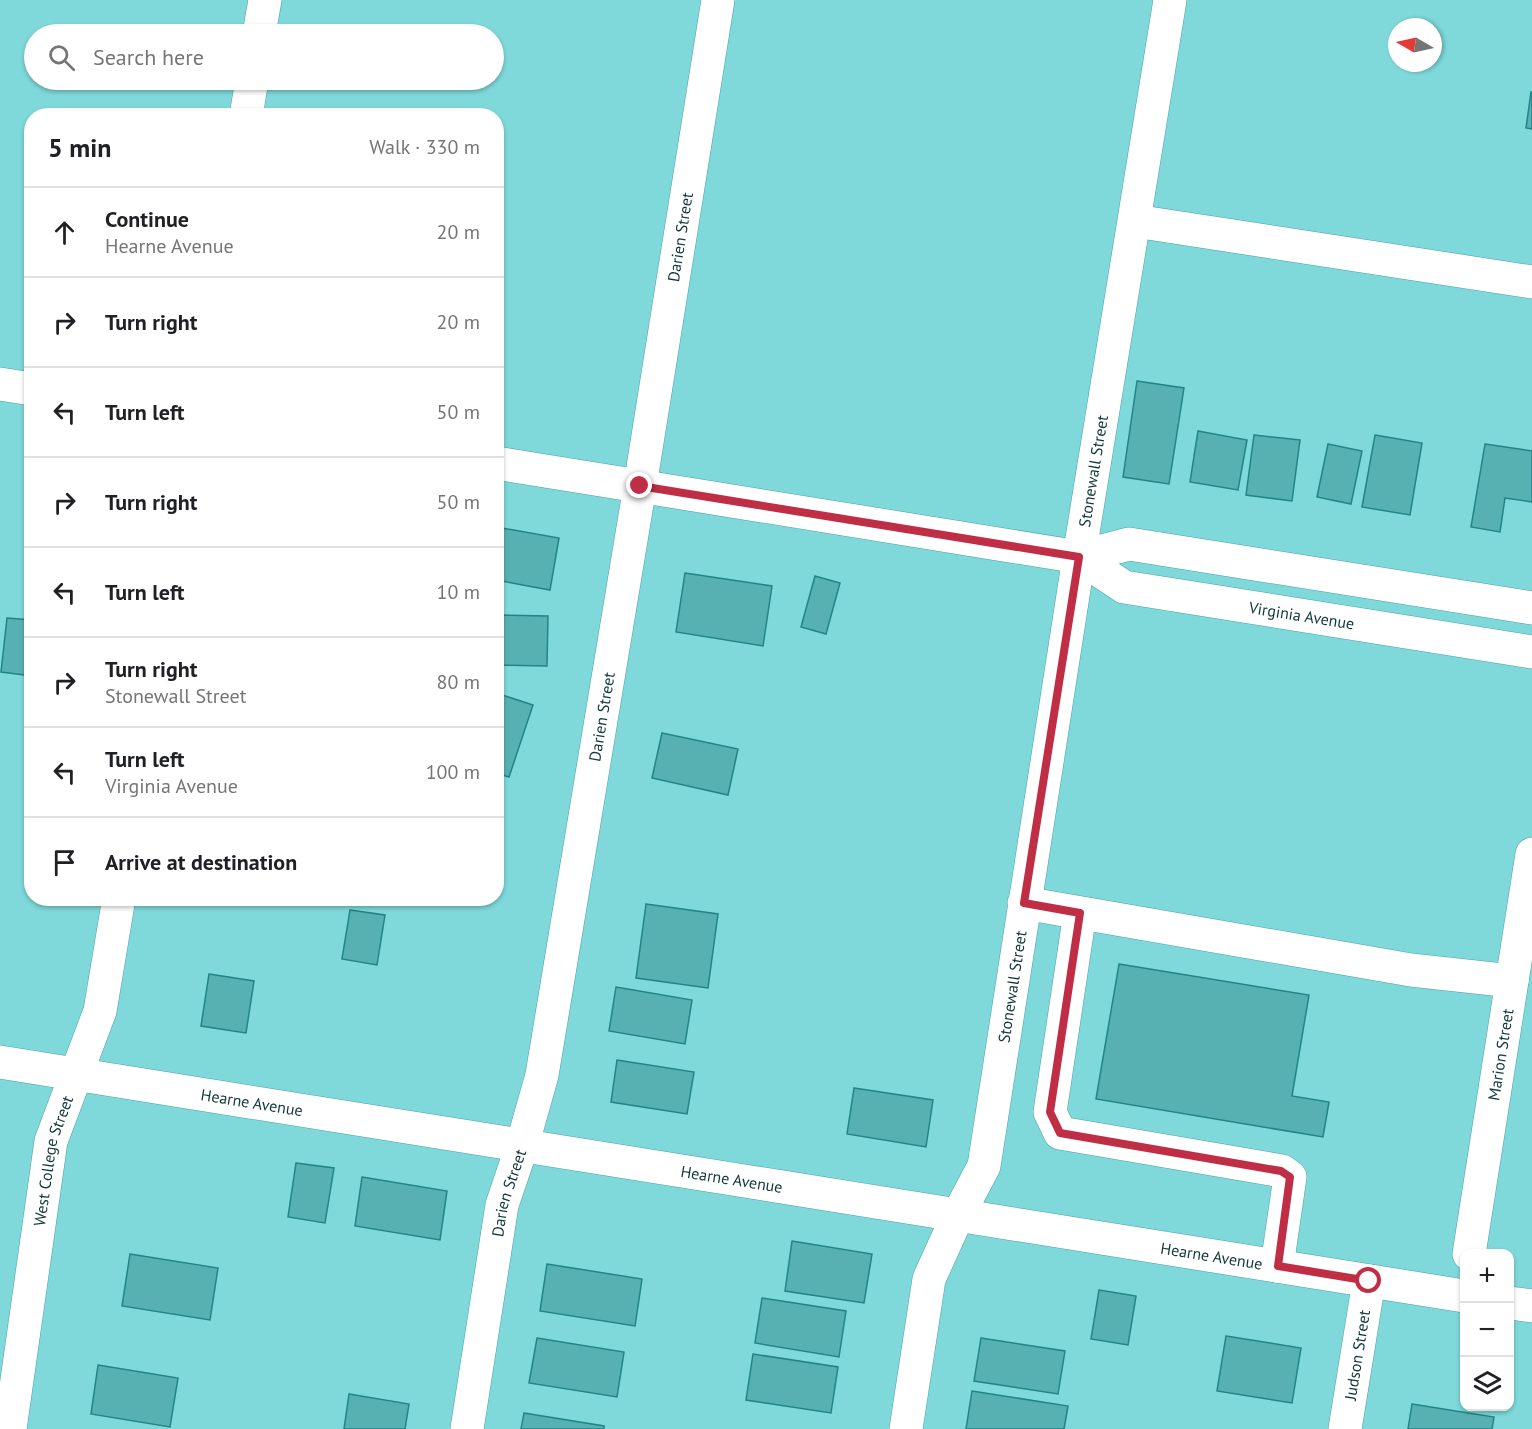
<!DOCTYPE html>
<meta charset="utf-8">
<style>
:root{--surface:#fff;--page:#f6f6f6;--text:#202124;--muted:#757577;--line:#e0e0e0}
body{margin:0;font-family:"PT Sans",sans-serif;background:var(--page);color:var(--text)}
.controls{position:absolute;right:18px;bottom:18px;display:grid;overflow:hidden;border-radius:12px;box-shadow:0 2px 4px #0004}
.controls button{width:54px;height:54px;display:grid;place-items:center;padding:0;border:0;border-bottom:2px solid var(--line);background:var(--surface);color:var(--text);font:30px sans-serif}
.compass{position:absolute;left:1388px;top:18px;width:54px;height:54px;border-radius:50%;background:var(--surface);box-shadow:0 2px 4px #0004;rotate:279deg}
.stop{position:absolute;width:18px;height:18px;margin:-14px;border:4px solid #bf2e45;border-radius:50%;background:#fff}
.stop.end{background:#bf2e45;border-color:#fff;box-shadow:0 2px 6px #0008}
.list{margin:0;padding:0;list-style:none}
h2{display:flex;justify-content:space-between;align-items:center;height:78px;margin:0;padding:0 24px;font-size:26px}
h2 small{font-size:20px;font-weight:400;color:var(--muted)}
.list li{display:grid;grid-template-columns:39px 1fr auto;gap:18px;align-items:center;box-sizing:border-box;height:90px;padding:0 24px;border-top:2px solid var(--line)}
.list b{display:block;font-size:22px;white-space:nowrap}
.list p{margin:0;font-size:20px;white-space:nowrap;color:var(--muted)}
.list em{font-size:20px;font-style:normal;color:var(--muted)}
.icon{flex:none;width:33px;height:33px;fill:none;stroke:currentColor;stroke-width:2;stroke-linecap:round;stroke-linejoin:round}
.map{position:relative;flex:none;width:1532px;height:1429px;overflow:hidden}
.search{position:absolute;background:var(--surface);box-shadow:0 2px 4px #0004;left:24px;top:24px;width:480px;height:66px;display:flex;align-items:center;gap:15px;box-sizing:border-box;padding:0 21px;border-radius:33px;color:var(--muted);font-size:22px}
.panel{position:absolute;background:var(--surface);box-shadow:0 2px 4px #0004;left:24px;top:108px;width:480px;height:798px;border-radius:24px}
.map>svg:first-child{display:block}
.building{fill:#57b1b3;stroke:#238486;stroke-width:1.5}
.lines{fill:none;stroke-linecap:round;stroke-linejoin:round}
.minor-casing{stroke:#47a2a4;stroke-width:34}
.major-casing{stroke:#47a2a4;stroke-width:34}
.minor{stroke:#fff;stroke-width:33}
.major{stroke:#fff;stroke-width:33}
.route{stroke:#bf2e45;stroke-width:8}
.labels{text-anchor:middle;stroke-width:4.5;stroke-linejoin:round;paint-order:stroke}
.street-label{font-size:16px;fill:#113839;stroke:#8ce5e7}
</style>
<div class="map">
<svg width="1532" height="1429" viewBox="0 0 1532 1429">
<rect width="100%" height="100%" fill="#7fd8da"/>
<!-- building -->
<path class="building" d="M1531 92H1532V129L1526 128Z
M1137 381 1184 388 1169 484 1123 477Z
M1198 431 1247 440 1238 490 1190 482Z
M1254 435 1300 440 1292 501 1246 495Z
M1375 435 1422 443 1410 515 1362 507Z
M1328 444 1362 451 1351 504 1317 497Z
M1485 444 1532 451V502L1505 498 1500 532 1471 527Z
M496 527 559 538 550 590 496 580Z
M685 573 772 586 763 646 676 632Z
M815 576 840 583 826 634 801 627Z
M496 615 548 616 547 666 496 665Z
M7 618 32 620V676L1 672Z
M496 693 533 705 509 777 496 773Z
M662 733 738 749 728 795 652 778Z
M646 904 718 914 708 988 636 978Z
M350 910 385 915 377 965 342 959Z
M1119 964 1309 995 1292 1096 1329 1102 1323 1137 1096 1099Z
M209 974 254 981 246 1033 201 1026Z
M616 987 692 1000 685 1044 609 1031Z
M617 1060 694 1072 687 1114 611 1102Z
M854 1088 933 1100 926 1147 847 1134Z
M296 1163 334 1168 325 1223 288 1217Z
M362 1177 447 1191 440 1240 355 1226Z
M792 1241 872 1254 864 1303 785 1291Z
M130 1254 218 1268 210 1320 122 1306Z
M547 1264 642 1279 635 1326 540 1311Z
M1099 1290 1136 1296 1128 1345 1091 1339Z
M762 1298 846 1311 839 1357 755 1343Z
M1226 1336 1301 1348 1292 1403 1217 1391Z
M537 1338 624 1352 617 1397 529 1383Z
M981 1338 1065 1351 1058 1394 974 1381Z
M753 1354 838 1367 831 1413 746 1400Z
M98 1365 178 1378 170 1427 91 1414Z
M972 1391 1068 1406 1064 1429H966Z
M349 1394 409 1404 405 1429H344Z
M1412 1404 1494 1417 1492 1429H1408Z
M524 1413 604 1426V1429H521Z"/>
<g class="lines">
<!-- minor casing -->
<g class="minor-casing">
<g id="minor">
<path d="M259 34 265 0"/>
<path d="M246 116 252 80"/>
<path d="M1135 221 1532 282"/>
<path d="M0 384 32 389"/>
<path d="M496 463 1079 557 1129 544 1532 608"/>
<path id="s1" d="M1079 557 1124 587 1532 652"/>
<path d="M1024 903 1411 970 1512 981"/>
<path d="M1080 913 1050 1112 1060 1133 1282 1171 1290 1177 1277 1266"/>
<path id="s2" d="M1469 1254 1532 854"/>
<path id="s3" d="M10 1429 51 1141 100 1011 119 898"/>
<path id="s4" d="M467 1429 502 1205 522 1146 542 1075 640 486 718 0"/>
<path id="s5" d="M906 1429 929 1279 958 1215 984 1166 1079 557 1170 0"/>
<path id="s6" d="M1345 1429 1369 1281"/>
</g>
</g>
<!-- major casing -->
<g class="major-casing">
<g id="major">
<path id="s7" d="M0 1062 1464 1296"/>
<path d="M1510 1303 1532 1306"/>
</g>
</g>
<!-- minor -->
<use href="#minor" class="minor"/>
<!-- major -->
<use href="#major" class="major"/>
</g>
<g class="lines">
<!-- route -->
<path class="route" d="M640 486 1079 557 1024 903 1080 913 1050 1112 1060 1133 1281 1171 1290 1177 1278 1266 1369 1281"/>
</g>
<g class="labels">
<!-- street labels -->
<g class="street-label">
<text dy="6" stroke="none"><textPath href="#s4" startOffset="1212">Darien Street</textPath></text>
<text dy="6" stroke="none"><textPath href="#s5" startOffset="981">Stonewall Street</textPath></text>
<text dy="6" stroke="none"><textPath href="#s1" startOffset="234">Virginia Avenue</textPath></text>
<text dy="6" stroke="none"><textPath href="#s4" startOffset="726">Darien Street</textPath></text>
<text dy="6" stroke="none"><textPath href="#s5" startOffset="459">Stonewall Street</textPath></text>
<text dy="6" stroke="none"><textPath href="#s2" startOffset="202">Marion Street</textPath></text>
<text dy="6" stroke="none"><textPath href="#s7" startOffset="255">Hearne Avenue</textPath></text>
<text dy="6" stroke="none"><textPath href="#s3" startOffset="272">West College Street</textPath></text>
<text dy="6" stroke="none"><textPath href="#s7" startOffset="741">Hearne Avenue</textPath></text>
<text dy="6" stroke="none"><textPath href="#s4" startOffset="240">Darien Street</textPath></text>
<text dy="6" stroke="none"><textPath href="#s7" startOffset="1227">Hearne Avenue</textPath></text>
<text dy="6" stroke="none"><textPath href="#s6" startOffset="75">Judson Street</textPath></text>
</g>
</g>
</svg>
<div class="controls">
<button>+</button>
<button>−</button>
<button><svg class="icon" aria-label="layers" viewBox="0 0 24 24"><path d="M12 4l9 5-9 5-9-5zM3 14l9 5 9-5"/></svg></button>
</div>
<svg class="compass" viewBox="-18 -18 36 36"><path d="M0-13l5 13h-10z" fill="#e53935"/><path d="M0 13l5-13h-10z" fill="#757577"/></svg>
<div class="stop" style="left:1369px;top:1281px"></div>
<div class="stop end" style="left:640px;top:486px"></div>
<div class="search"><svg class="icon" aria-label="search" viewBox="0 0 24 24"><circle cx="10" cy="10" r="6"/><path d="M15 15l6 6"/></svg>Search here</div>
<section class="panel">
<h2>5 min<small>Walk · 330 m</small></h2>
<ul class="list">
<li><svg class="icon" aria-label="ahead" viewBox="0 0 24 24"><path d="M12 20V5M6 11l6-6 6 6"/></svg><div><b>Continue</b><p>Hearne Avenue</p></div><em>20 m</em></li>
<li><svg class="icon" aria-label="right" viewBox="0 0 24 24"><path d="M7 20v-9h11M14 6l5 5-5 5"/></svg><div><b>Turn right</b></div><em>20 m</em></li>
<li><svg class="icon" aria-label="left" viewBox="0 0 24 24"><path d="M17 20v-9H6M10 6l-5 5 5 5"/></svg><div><b>Turn left</b></div><em>50 m</em></li>
<li><svg class="icon" aria-label="right" viewBox="0 0 24 24"><path d="M7 20v-9h11M14 6l5 5-5 5"/></svg><div><b>Turn right</b></div><em>50 m</em></li>
<li><svg class="icon" aria-label="left" viewBox="0 0 24 24"><path d="M17 20v-9H6M10 6l-5 5 5 5"/></svg><div><b>Turn left</b></div><em>10 m</em></li>
<li><svg class="icon" aria-label="right" viewBox="0 0 24 24"><path d="M7 20v-9h11M14 6l5 5-5 5"/></svg><div><b>Turn right</b><p>Stonewall Street</p></div><em>80 m</em></li>
<li><svg class="icon" aria-label="left" viewBox="0 0 24 24"><path d="M17 20v-9H6M10 6l-5 5 5 5"/></svg><div><b>Turn left</b><p>Virginia Avenue</p></div><em>100 m</em></li>
<li><svg class="icon" aria-label="arrive" viewBox="0 0 24 24"><path d="M6 21V4h12l-3 4 3 4H6"/></svg><div><b>Arrive at destination</b></div></li>
</ul>
</section>
</div>
